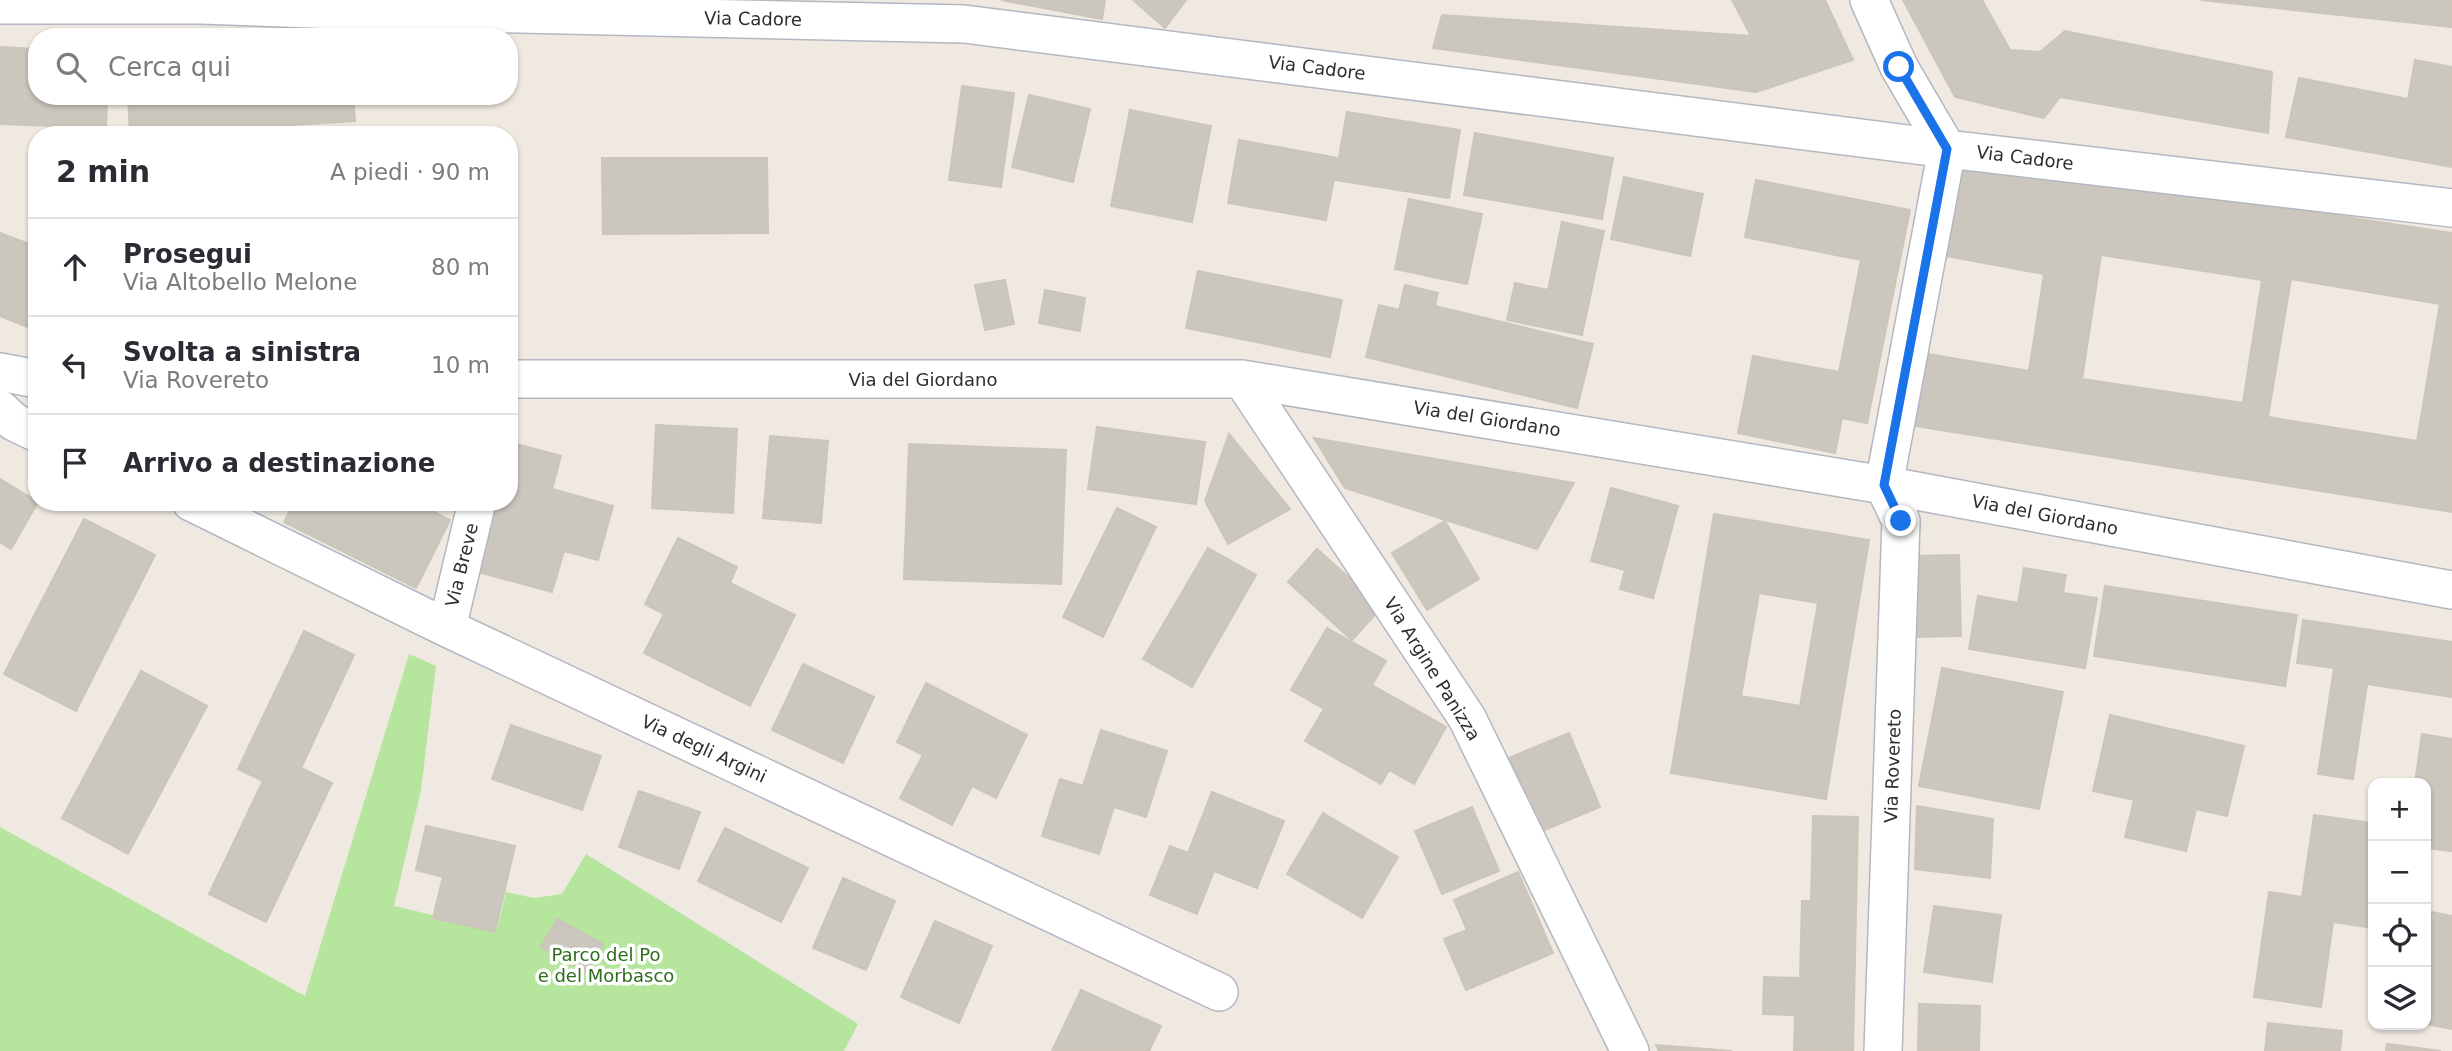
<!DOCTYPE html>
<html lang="it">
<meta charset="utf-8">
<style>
:root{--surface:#fff;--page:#f7f7f7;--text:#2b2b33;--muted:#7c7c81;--line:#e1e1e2}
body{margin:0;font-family:"DejaVu Sans",sans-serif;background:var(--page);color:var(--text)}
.controls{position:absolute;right:21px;bottom:21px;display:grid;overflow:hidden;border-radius:14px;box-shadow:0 2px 5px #0004}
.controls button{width:63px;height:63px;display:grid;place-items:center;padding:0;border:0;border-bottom:2px solid var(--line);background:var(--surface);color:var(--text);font:35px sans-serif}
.stop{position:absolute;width:21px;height:21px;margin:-16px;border:5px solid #1a73e8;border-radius:50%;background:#fff}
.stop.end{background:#1a73e8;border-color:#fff;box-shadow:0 2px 7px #0008}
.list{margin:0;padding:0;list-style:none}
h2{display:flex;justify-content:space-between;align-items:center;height:91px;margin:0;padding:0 28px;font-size:30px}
h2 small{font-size:23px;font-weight:400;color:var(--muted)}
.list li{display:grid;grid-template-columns:46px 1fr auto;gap:21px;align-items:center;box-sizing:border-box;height:98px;padding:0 28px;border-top:2px solid var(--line)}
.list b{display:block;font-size:26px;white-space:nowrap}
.list p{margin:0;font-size:23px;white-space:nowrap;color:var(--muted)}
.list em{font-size:23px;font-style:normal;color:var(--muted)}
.icon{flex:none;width:38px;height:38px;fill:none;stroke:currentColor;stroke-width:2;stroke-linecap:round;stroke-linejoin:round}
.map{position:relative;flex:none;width:2452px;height:1051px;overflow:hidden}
.search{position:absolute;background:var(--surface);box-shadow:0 2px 5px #0004;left:28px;top:28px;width:490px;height:77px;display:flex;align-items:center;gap:18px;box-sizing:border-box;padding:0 24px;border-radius:28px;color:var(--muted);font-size:26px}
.panel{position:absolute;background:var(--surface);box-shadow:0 2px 5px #0004;left:28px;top:126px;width:490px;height:385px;border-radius:28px}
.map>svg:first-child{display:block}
.green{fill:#b6e59e}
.building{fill:#cbc7bf;stroke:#cbc5ba;stroke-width:2;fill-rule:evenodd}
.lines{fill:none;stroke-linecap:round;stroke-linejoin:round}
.minor-casing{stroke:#b4b7c1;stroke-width:40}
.minor{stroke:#fff;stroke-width:37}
.route{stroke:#1a73e8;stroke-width:9}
.labels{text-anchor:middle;stroke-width:7;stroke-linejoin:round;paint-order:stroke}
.street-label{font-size:18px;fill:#2e2e2e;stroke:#fff}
.park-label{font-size:18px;fill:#2c6e1b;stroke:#fff}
</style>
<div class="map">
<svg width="2452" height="1051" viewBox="0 0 2452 1051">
<rect width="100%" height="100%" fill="#efe9e1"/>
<!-- green -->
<path class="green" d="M409 654 436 666 421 790 394 906 497 930 506 892 534 898 562 894 586 854 858 1024 844 1051H0V827L305 996Z"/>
<!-- building -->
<path class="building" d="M1001 0H1105L1102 19Z
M1133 0H1186L1165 28Z
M1732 0H1825L1853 60 1756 92 1433 48 1442 15 1751 36Z
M1903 0H1982L2010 50 2040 52 2065 31 2272 72 2268 133 2060 97 2044 118 1955 97Z
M2201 0H2452V27Z
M0 47 37 49V96H107L106 128 0 124Z
M2415 60 2452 67V167L2286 137 2299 78 2408 99Z
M962 86 1014 93 1001 187 949 180Z
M1029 95 1090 109 1073 182 1012 167Z
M128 96H353L355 121 130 135Z
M1130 110 1211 126 1192 222 1111 206Z
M1347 112 1460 130 1449 198 1335 180Z
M1475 133 1613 158 1602 219 1464 195Z
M1239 140 1338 158 1326 220 1228 203Z
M602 158H767L768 233 603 234Z
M1963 159 2452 233V512L1915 426 1927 354 2029 371 2044 274 1946 256ZM2101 255 2262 280 2243 403 2082 379ZM2291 279 2440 304 2417 441 2268 417Z
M1624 177 1703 194 1690 256 1611 239Z
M1756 180 1910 210 1867 423 1842 418 1835 453 1738 433 1753 356 1839 372 1861 260 1745 237Z
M1409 199 1482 214 1467 284 1395 269Z
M1562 222 1604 231 1582 335 1507 320 1515 283 1548 290Z
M0 233 37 247V331L0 316Z
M1198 271 1342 300 1330 357 1186 328Z
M1005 280 1014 324 985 330 975 285Z
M1405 285 1438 293 1435 306 1593 344 1577 408 1366 357 1379 305 1399 310Z
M1045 290 1085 298 1080 331 1039 323Z
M656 425 737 429 733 513 652 508Z
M1097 427 1205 442 1196 504 1088 489Z
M1229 434 1290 509 1228 544 1205 501Z
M770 436 828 441 821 523 763 518Z
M1314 438 1574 483 1537 549 1345 488Z
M509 442 561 456 552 489 613 506 598 560 564 551 552 592 471 570 490 502H509Z
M909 444 1066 450 1061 584 904 579Z
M0 479 38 502 11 549 0 542Z
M1611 488 1678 506 1653 598 1620 589 1625 570 1591 561Z
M294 502H414L450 520 416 588 284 522Z
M1117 508 1156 527 1103 637 1063 617Z
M1714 514 1869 540 1826 799 1671 773ZM1759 593 1818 603 1800 706 1741 696Z
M84 519 155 555 76 711 4 674Z
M1445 521 1479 579 1427 610 1392 553Z
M678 538 737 567 730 583 795 615 750 706 644 653 664 614 645 604Z
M1208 548 1256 575 1192 687 1143 659Z
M1317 549 1382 607 1352 640 1288 582Z
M1959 555 1961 636 1912 637 1910 556Z
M2024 568 2066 575 2063 593 2097 598 2085 668 1969 649 1978 596 2018 603Z
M2105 586 2297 615 2285 686 2094 656Z
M2303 620 2452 642V697L2367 684 2353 779 2318 774 2334 668 2297 663Z
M1327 628 1386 661 1372 685 1446 727 1414 784 1389 770 1381 784 1305 741 1324 709 1291 690Z
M304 631 354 655 301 768 332 783 266 922 209 894 263 781 238 769Z
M803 664 874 697 843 763 772 730Z
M1942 668 2063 692 2039 809 1919 786Z
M141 671 207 706 128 854 62 818Z
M926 683 1027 735 996 798 972 786 952 825 900 798 923 755 897 742Z
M2110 715 2244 746 2227 816 2196 809 2186 851 2125 837 2134 800 2093 791Z
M511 725 601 756 582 810 492 779Z
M1101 730 1167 751 1146 817 1114 807 1099 854 1042 836 1060 779 1083 786Z
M1569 733 1600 807 1535 834 1504 760Z
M2422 734 2452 739V851L2426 848V783H2415Z
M639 791 700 812 679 869 619 847Z
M1212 792 1284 821 1257 888 1214 871 1197 914 1150 895 1170 846 1188 853Z
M1917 806 1993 819 1990 878 1915 869Z
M1472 807 1499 871 1442 894 1415 831Z
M1323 813 1398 857 1362 918 1287 874Z
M2314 815 2373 823V928L2333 922 2321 1007 2254 997 2269 892 2302 897Z
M1813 816 1858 817 1853 1051 1794 1050 1795 1015 1763 1014 1764 977 1800 978 1802 901H1811Z
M426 826 515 846 495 932 433 918 443 877 416 870Z
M725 828 808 868 781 922 698 881Z
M1518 872 1553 953 1466 990 1444 939 1467 930 1454 900Z
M843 878 895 901 866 970 813 948Z
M1934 906 2001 915 1992 982 1924 972Z
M2426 911 2452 916V1029L2426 1024Z
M557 919 603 944 587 972 541 947Z
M935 921 992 946 959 1023 901 997Z
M1081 990 1161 1026 1149 1051H1052Z
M1919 1004 1980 1006 1979 1051H1918Z
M2268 1023 2342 1031 2340 1051H2265Z
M2387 1044 2441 1051H2386Z
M1656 1045 1732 1051H1659Z"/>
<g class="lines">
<!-- minor casing -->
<g class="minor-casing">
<path id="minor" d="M177 0 202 5 335 10 964 24 1947 149 2452 208
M1869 0 1899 67 1947 149 1884 485 1901 521 1883 1051
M0 5H201
M0 372 37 379
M509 379H1242L1884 485 2452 590
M1242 379 1467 718 1630 1051
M0 409 14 422 37 433
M191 502 447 628 1219 992
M447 628 477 502"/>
</g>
<!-- minor -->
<use href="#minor" class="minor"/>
</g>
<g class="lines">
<!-- route -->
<path class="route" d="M1899 67 1947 149 1884 485 1901 521"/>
</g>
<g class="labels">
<!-- street labels -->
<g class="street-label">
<text transform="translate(753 19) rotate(1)" y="6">Via Cadore</text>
<text transform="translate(1317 68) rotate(7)" y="6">Via Cadore</text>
<text transform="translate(2025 158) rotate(7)" y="6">Via Cadore</text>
<text x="923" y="386">Via del Giordano</text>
<text transform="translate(1487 419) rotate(9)" y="6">Via del Giordano</text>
<text transform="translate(2045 515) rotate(11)" y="6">Via del Giordano</text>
<text transform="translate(462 565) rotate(-76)" y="6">Via Breve</text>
<text transform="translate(1432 669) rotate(58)" y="6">Via Argine Panizza</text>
<text transform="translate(704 749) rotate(25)" y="6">Via degli Argini</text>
<text transform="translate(1893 766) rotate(-88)" y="6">Via Rovereto</text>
</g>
<!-- park labels -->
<g class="park-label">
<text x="606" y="961">Parco del Po<tspan x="606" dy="21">e del Morbasco</tspan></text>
</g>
</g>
</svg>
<div class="controls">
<button>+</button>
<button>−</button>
<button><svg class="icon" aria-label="locate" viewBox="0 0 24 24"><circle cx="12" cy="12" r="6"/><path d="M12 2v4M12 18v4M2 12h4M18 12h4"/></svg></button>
<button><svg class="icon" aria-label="layers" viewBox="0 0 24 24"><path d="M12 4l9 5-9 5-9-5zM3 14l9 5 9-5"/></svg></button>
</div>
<div class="stop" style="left:1899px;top:67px"></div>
<div class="stop end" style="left:1901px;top:521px"></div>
<div class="search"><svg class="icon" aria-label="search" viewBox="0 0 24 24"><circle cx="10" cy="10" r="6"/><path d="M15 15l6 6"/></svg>Cerca qui</div>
<section class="panel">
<h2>2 min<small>A piedi · 90 m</small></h2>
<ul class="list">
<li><svg class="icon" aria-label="ahead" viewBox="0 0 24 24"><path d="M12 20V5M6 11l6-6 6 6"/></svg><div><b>Prosegui</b><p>Via Altobello Melone</p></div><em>80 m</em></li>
<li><svg class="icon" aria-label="left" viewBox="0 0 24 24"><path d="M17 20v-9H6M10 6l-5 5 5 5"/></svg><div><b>Svolta a sinistra</b><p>Via Rovereto</p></div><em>10 m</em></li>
<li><svg class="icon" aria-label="arrive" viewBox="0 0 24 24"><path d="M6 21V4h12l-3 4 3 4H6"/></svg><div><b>Arrivo a destinazione</b></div></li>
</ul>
</section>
</div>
